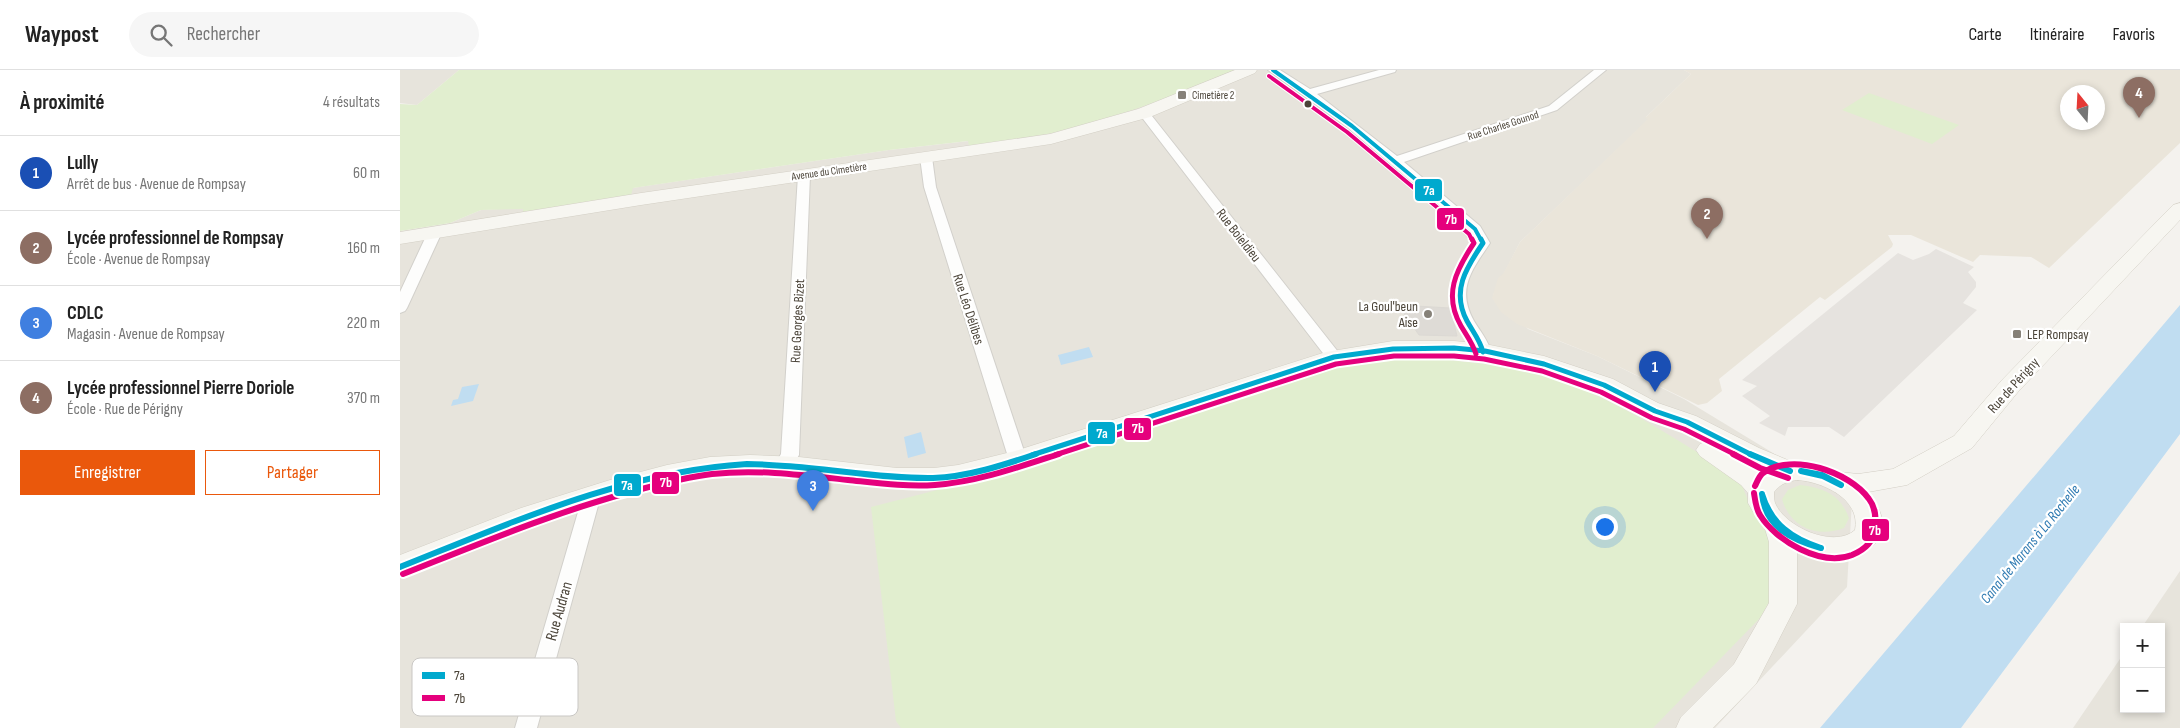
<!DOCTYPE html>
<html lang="fr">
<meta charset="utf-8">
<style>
:root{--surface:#fff;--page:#f6f6f6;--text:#222;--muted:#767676;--line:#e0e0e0;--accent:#ea580c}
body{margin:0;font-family:"Sofia Sans Condensed",sans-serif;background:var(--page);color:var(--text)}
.controls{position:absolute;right:15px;bottom:15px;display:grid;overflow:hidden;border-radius:0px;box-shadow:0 2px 8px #0003}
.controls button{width:45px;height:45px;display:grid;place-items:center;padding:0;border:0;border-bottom:1px solid var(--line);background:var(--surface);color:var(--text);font:25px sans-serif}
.compass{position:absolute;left:1660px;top:15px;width:45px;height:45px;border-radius:50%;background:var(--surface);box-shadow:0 2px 8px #0003;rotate:342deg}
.you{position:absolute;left:1204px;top:456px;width:18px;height:18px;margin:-12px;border:4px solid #fff;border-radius:50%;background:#1a73e8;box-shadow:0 0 0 8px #1a73e833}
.badge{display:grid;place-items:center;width:32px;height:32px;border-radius:50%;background:var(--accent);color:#fff;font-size:16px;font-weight:700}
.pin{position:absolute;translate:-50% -41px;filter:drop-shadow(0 1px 2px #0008)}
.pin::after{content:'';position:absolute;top:26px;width:18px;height:15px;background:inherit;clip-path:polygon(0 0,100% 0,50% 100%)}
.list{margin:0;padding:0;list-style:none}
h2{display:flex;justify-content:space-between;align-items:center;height:65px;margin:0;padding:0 20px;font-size:21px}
h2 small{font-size:16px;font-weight:400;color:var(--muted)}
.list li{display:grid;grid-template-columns:32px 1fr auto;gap:15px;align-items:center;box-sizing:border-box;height:75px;padding:0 20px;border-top:1px solid var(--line)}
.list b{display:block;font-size:19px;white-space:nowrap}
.list p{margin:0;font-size:16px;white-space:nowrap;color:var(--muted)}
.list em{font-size:16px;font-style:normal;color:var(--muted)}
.actions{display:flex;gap:10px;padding:15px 20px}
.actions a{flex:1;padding:11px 0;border:1px solid var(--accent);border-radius:0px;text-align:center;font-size:18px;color:var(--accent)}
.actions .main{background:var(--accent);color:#fff}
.icon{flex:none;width:28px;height:28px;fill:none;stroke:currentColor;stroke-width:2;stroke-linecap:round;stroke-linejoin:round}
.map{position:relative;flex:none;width:1780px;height:658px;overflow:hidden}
header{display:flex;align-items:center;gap:30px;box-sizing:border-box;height:70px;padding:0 25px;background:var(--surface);border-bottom:1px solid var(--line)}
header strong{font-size:24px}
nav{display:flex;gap:28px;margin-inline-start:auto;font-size:18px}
.search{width:350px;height:45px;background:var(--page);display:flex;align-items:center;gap:12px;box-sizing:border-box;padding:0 18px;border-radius:28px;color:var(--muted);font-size:19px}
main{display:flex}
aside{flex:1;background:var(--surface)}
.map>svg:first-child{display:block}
.residential{fill:#e7e4dc}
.education{fill:#eae5da;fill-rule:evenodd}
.green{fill:#e1eecf}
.parking{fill:#e6e3df}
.water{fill:#c0ddf1}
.building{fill:#dedbd6;stroke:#dcd9d4}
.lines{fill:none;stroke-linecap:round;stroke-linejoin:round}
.street-casing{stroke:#d2d0cb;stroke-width:2}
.secondary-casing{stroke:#d3cfc5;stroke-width:1}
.street{fill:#fdfdfc;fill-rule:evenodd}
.secondary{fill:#f7f6f1;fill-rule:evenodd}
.bus-1-far2-casing{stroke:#fff;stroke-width:6}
.bus-1-far1-casing{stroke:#fff;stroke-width:9}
.bus-1-casing{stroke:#fff;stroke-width:10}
.bus-2-far2-casing{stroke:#fff;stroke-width:6}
.bus-2-far1-casing{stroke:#fff;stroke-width:9}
.bus-2-casing{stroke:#fff;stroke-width:10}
.bus-1-far2{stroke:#00a9ce;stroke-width:4}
.bus-1-far1{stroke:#00a9ce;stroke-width:5}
.bus-1{stroke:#00a9ce;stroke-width:6}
.bus-2-far2{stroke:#e5007d;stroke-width:4}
.bus-2-far1{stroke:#e5007d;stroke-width:5}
.bus-2{stroke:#e5007d;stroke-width:6}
.poi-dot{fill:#868178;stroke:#fff;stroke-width:2}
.bus-dot{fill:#4b4439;stroke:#fff;stroke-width:2}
.labels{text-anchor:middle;stroke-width:4.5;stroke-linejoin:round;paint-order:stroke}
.far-poi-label{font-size:11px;fill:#4b4439;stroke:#fff;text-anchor:start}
.far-street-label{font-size:11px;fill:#4b4439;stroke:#fff}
.street-label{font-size:14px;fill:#4b4439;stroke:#fff}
.poi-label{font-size:14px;fill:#4b4439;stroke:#fff;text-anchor:end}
.water-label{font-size:15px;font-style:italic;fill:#2e7ab2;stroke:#fff}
.near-street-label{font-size:16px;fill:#4b4439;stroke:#fff}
.key{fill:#fff;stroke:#c9c7c4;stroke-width:1}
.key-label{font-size:14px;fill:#4b4439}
.line-badge{stroke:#fff;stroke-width:2}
.badge-label{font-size:14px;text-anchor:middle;font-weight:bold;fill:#fff}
</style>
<header>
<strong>Waypost</strong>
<div class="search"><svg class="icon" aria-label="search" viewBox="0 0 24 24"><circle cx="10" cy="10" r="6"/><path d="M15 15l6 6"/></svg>Rechercher</div>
<nav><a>Carte</a><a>Itinéraire</a><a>Favoris</a></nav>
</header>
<main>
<aside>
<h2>À proximité<small>4 résultats</small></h2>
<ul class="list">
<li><span class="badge" style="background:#1a4fb4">1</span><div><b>Lully</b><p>Arrêt de bus · Avenue de Rompsay</p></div><em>60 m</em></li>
<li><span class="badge" style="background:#8d6e63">2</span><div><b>Lycée professionnel de Rompsay</b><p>École · Avenue de Rompsay</p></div><em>160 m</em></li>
<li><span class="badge" style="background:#3f7fe0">3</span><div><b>CDLC</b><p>Magasin · Avenue de Rompsay</p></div><em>220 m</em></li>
<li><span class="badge" style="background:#8d6e63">4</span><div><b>Lycée professionnel Pierre Doriole</b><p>École · Rue de Périgny</p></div><em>370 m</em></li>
</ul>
<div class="actions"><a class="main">Enregistrer</a><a>Partager</a></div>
</aside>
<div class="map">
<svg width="1780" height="658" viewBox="0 0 1780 658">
<rect width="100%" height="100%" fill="#f4f2ee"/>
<!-- residential -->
<path class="residential" d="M0 0H59L17 35 0 33Z
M837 0H1284L1291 4 1246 47 1249 49 1120 172 1093 225 1128 259 1197 286 1284 329 1452 431 1447 517 1315 658H0V161L50 153 81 140 115 138 124 139 123 141 230 125 232 118 489 80 569 71V76Z
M1780 501V658H1673L1724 583V639H1761V557H1742Z"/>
<!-- education -->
<path class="education" d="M1284 0H1780V73L1649 198 1631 187 1580 185 1573 192 1511 165H1488L1493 174 1492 177 1425 230 1420 227 1319 309 1322 321 1307 333 1298 335 1197 286 1117 254 1101 242 1092 228 1098 208 1103 204 1120 172 1248 49 1245 48 1291 4ZM1668 22H1698V52H1668Z"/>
<!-- green -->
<path class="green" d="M59 0H837C782 22 728 44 671 59 638 67 603 71 569 76L568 71 489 80 233 118 231 125 123 142V139L81 140 50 153 0 161V34L17 35Z
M1469 23 1559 55 1532 74 1442 40Z
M1018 287C1074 292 1130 297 1182 319 1233 340 1280 373 1328 400L1340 410 1352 441 1372 466V527L1360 548 1253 658H501L496 651 471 437 627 397 922 300 967 289Z
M1400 415C1424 418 1440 424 1449 448L1444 458C1418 468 1390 458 1382 429L1388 420Z"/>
<!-- parking -->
<path class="parking" d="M1536 179 1574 197 1568 202 1576 212V217L1563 233 1577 240 1444 367 1429 357H1388L1385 366 1359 353 1370 346 1342 326 1357 316 1342 310 1498 183 1513 190 1529 184Z"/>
<!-- water -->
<path class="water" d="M1780 235V364L1561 658H1420Z
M689 277 693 287 661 295 658 285Z
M79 314 73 331 51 336 53 330 58 329 62 317Z
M521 362 526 383 508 388 504 367Z"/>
<!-- building -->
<path class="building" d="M998 235 1050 238 1057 266 1019 265Z"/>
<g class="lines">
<!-- street casing -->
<g class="street-casing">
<path id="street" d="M868 0H880L910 19 979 0H996L995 2 917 24 997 86 1149 36 1194 0H1206L1157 40 1004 92 1080 156 1090 173C1072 200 1056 219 1074 251 1080 261 1088 270 1091 282L1088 286H1078C1073 279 1072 271 1068 264 1042 222 1049 212 1076 173L1070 161 948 58Z
M744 40 748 41 939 283 942 287 939 291H929L740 45 738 43 740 41Z
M526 83 532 87 536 117 627 390 624 395 618 396 612 395 609 390 524 117 520 87Z
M404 101 410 105 399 385 389 401 383 402 377 401 374 396 381 384 398 105Z
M35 158 42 162 7 238 5 241 0 243V222L28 162Z
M192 418 198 420 201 425 137 658H115L183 425 186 420Z"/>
</g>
<!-- secondary casing -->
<g class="secondary-casing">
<path id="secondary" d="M835 0H857L855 3 750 47 651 74 241 135 0 174V162L241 123 650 64 738 39Z
M1780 133V150L1618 322 1572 378 1507 415 1468 422C1474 431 1481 440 1482 450 1486 476 1457 490 1434 490 1421 490 1409 485 1397 480V534L1356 614 1313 658H1276L1281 647 1334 594 1369 533V472L1365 459 1352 440 1348 433V423L1341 415 1300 386 1296 380 1300 374 1305 372C1295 367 1285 361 1275 357 1264 352 1253 350 1243 345 1224 336 1207 325 1188 317 1110 286 1022 276 940 293 914 299 888 310 862 319 812 335 763 352 713 368 663 385 614 404 562 413 483 428 404 398 324 405 245 411 150 447 76 477 51 487 26 500 0 508V485L121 438 210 410 267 395 310 387 350 385 399 387 497 398H534L558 395 615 381 926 282 993 271H1054L1085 274 1144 286 1213 309 1258 333 1296 346 1359 378 1390 391 1414 393 1440 402 1458 404 1493 399 1554 366 1602 310 1773 135ZM1398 410C1423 412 1461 429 1455 460 1434 479 1385 457 1375 433 1374 430 1374 426 1374 422 1380 414 1388 411 1398 410Z"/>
</g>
<!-- street -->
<use href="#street" class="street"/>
<!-- secondary -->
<use href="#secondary" class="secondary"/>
<!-- bus-1-far2 casing -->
<g class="bus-1-far2-casing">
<path id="bus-1-far2" d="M873 0 952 56 1075 159 1081 170"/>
</g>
<!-- bus-1-far1 casing -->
<g class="bus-1-far1-casing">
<path id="bus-1-far1" d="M1081 169 1083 173C1066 198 1051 221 1067 251 1073 262 1080 270 1083 282
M632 385 934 287 993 279 1054 278 1085 281 1144 294 1204 315 1255 341 1287 352 1352 385"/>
</g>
<!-- bus-1 casing -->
<g class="bus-1-casing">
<path id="bus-1" d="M1350 384 1390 401
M1401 401 1422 405 1441 415
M1401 401 1423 406 1441 415
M1362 424C1371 454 1392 469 1421 478
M1362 424C1365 457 1392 470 1421 478
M0 497C111 453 226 401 347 394 360 394 373 395 385 396 434 399 483 409 533 408 567 407 604 395 636 384"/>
</g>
<!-- bus-2-far2 casing -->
<g class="bus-2-far2-casing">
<path id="bus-2-far2" d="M869 6 947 62 1069 164 1072 170"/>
</g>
<!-- bus-2-far1 casing -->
<g class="bus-2-far1-casing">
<path id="bus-2-far1" d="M1072 169 1074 173C1056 200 1043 225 1061 256 1067 266 1073 274 1076 284
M655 385 936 294 994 286H1054L1084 289 1142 301 1201 322 1252 348 1284 359 1336 385"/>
</g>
<!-- bus-2 casing -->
<g class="bus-2-casing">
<path id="bus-2" d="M1333 384 1360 398 1388 408
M1354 423C1355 430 1356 439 1360 445 1376 471 1421 497 1452 485 1464 480 1474 472 1475 458 1476 448 1476 438 1469 429 1450 402 1392 382 1363 403 1359 406 1357 412 1355 416
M3 504C79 474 155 442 234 421 260 414 286 407 312 404 357 399 403 405 448 410 477 413 506 417 535 415 577 412 619 397 659 384"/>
</g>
<!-- bus-1-far2 -->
<use href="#bus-1-far2" class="bus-1-far2"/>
<!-- bus-1-far1 -->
<use href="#bus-1-far1" class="bus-1-far1"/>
<!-- bus-1 -->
<use href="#bus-1" class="bus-1"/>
<!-- bus-2-far2 -->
<use href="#bus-2-far2" class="bus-2-far2"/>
<!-- bus-2-far1 -->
<use href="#bus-2-far1" class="bus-2-far1"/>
<!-- bus-2 -->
<use href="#bus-2" class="bus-2"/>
</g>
<!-- markers -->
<g class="poi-dot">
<rect x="777" y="20" width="10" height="10" rx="2.5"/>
<circle cx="1028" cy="244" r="5"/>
<rect x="1612" y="259" width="10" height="10" rx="2.5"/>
</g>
<circle class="bus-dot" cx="908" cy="34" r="4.5"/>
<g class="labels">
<!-- far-poi labels -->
<g class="far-poi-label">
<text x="792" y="29">Cimetière 2</text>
</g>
<!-- far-street labels -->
<g class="far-street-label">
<text transform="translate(1103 55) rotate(-18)" y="4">Rue Charles Gounod</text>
<text transform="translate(429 101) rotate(-8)" y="4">Avenue du Cimetière</text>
</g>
<!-- street labels -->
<g class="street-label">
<text transform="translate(839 165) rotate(52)" y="5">Rue Boieldieu</text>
<text transform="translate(569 239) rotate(72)" y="5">Rue Léo Délibes</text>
<text transform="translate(397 251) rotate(-87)" y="5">Rue Georges Bizet</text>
<text transform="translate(1613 315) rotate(-48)" y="5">Rue de Périgny</text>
</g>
<!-- poi labels -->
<g class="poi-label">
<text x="1018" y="241">La Goul'beun<tspan x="1018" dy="16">Aise</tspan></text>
<text x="1627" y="269" text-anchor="start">LEP Rompsay</text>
</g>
<!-- water labels -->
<g class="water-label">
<text transform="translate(1630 474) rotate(-51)" y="5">Canal de Marans à La Rochelle</text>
</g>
<!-- near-street labels -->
<g class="near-street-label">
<text transform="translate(158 541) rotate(-74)" y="6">Rue Audran</text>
</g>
</g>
<!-- legend -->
<rect x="12" y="588" width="166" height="58" rx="8" class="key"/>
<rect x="22" y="602" width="23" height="7" fill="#00a9ce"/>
<rect x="22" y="625" width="23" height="6" fill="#e5007d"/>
<g class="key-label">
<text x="54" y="610">7a</text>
<text x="54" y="633">7b</text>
</g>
<g class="line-badge">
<rect x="1014" y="108" width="29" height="24" rx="5" fill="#00a9ce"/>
<rect x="1036" y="137" width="29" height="24" rx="5" fill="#e5007d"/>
<rect x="723" y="347" width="29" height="24" rx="5" fill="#e5007d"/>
<rect x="687" y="351" width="29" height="24" rx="5" fill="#00a9ce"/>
<rect x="251" y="401" width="29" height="24" rx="5" fill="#e5007d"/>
<rect x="213" y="403" width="29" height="24" rx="5" fill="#00a9ce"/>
<rect x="1461" y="448" width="29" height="24" rx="5" fill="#e5007d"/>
</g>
<g class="badge-label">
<text x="1029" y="125">7a</text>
<text x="1051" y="154">7b</text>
<text x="738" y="363">7b</text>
<text x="702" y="368">7a</text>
<text x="266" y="417">7b</text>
<text x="227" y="420">7a</text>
<text x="1475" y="465">7b</text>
</g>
</svg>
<div class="controls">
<button>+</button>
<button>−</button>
</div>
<svg class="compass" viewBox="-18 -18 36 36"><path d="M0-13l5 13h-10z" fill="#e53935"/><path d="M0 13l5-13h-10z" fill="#767676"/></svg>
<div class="you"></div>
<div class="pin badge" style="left:1255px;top:322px;background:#1a4fb4">1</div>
<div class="pin badge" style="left:1307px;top:169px;background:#8d6e63">2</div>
<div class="pin badge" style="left:413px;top:441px;background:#3f7fe0">3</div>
<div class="pin badge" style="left:1739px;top:48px;background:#8d6e63">4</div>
</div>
</main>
